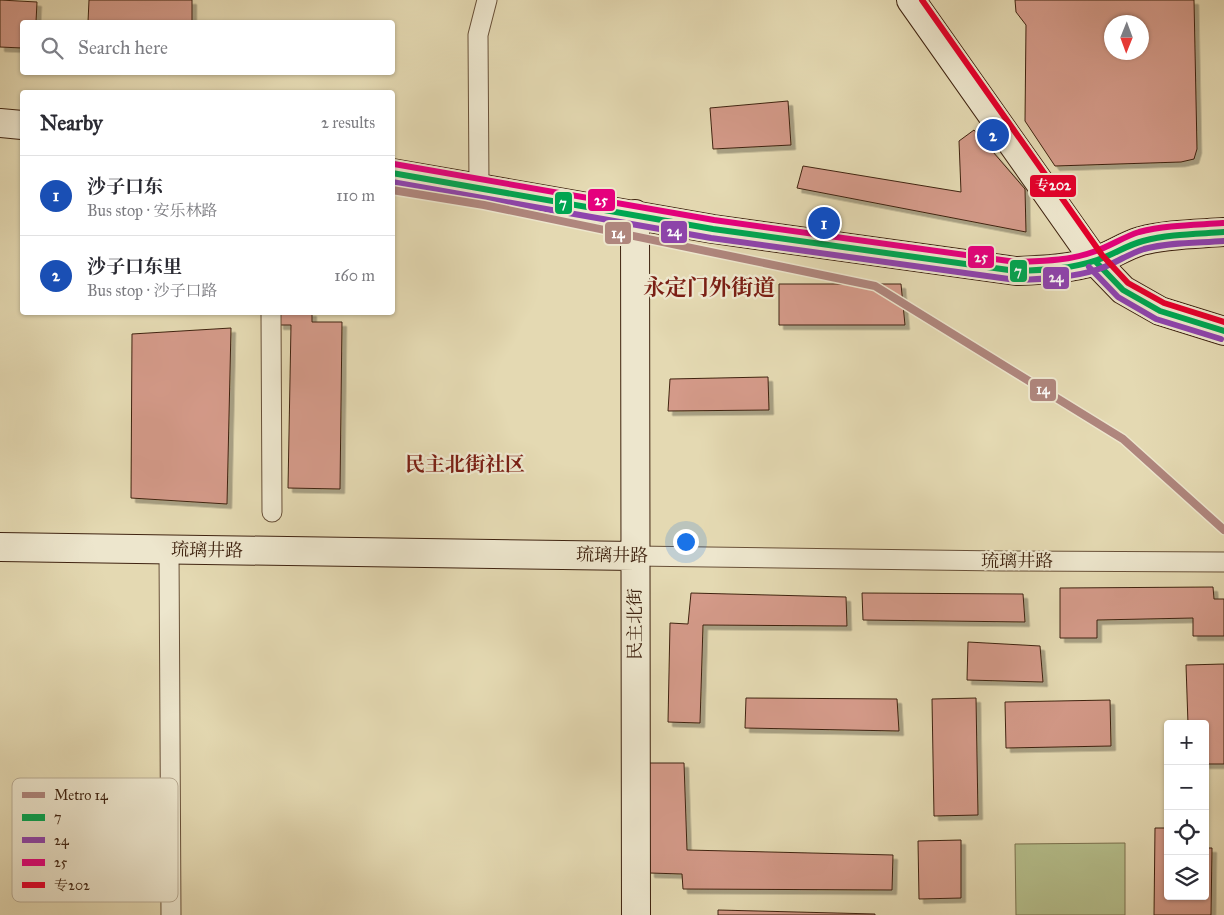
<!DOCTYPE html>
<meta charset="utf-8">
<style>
:root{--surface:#fff;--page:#f2f2f3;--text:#2b2b33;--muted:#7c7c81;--line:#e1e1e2;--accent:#b45309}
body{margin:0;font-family:"IM FELL Great Primer","Noto Serif SC",serif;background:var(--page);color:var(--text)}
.controls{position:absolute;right:15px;bottom:15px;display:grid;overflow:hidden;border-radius:5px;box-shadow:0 1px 4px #0004}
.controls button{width:45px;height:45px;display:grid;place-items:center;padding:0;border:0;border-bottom:1px solid var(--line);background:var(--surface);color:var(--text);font:25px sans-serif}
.compass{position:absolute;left:1104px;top:15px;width:45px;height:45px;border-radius:50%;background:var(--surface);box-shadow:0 1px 4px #0004;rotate:181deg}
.you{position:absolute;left:685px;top:541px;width:18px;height:18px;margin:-12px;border:4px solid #fff;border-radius:50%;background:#1a73e8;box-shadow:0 0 0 8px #1a73e833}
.badge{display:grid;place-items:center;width:32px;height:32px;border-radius:50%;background:var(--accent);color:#fff;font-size:16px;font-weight:700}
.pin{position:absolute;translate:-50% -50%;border:2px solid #fff;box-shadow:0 1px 5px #0006}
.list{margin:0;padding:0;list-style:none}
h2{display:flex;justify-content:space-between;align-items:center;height:65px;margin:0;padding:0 20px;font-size:21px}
h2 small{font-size:16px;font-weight:400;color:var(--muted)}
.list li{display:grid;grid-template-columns:32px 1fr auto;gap:15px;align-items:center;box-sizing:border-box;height:80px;padding:0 20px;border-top:1px solid var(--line)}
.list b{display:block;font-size:19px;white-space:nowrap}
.list p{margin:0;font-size:16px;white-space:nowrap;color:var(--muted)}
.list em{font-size:16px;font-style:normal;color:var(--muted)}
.icon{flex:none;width:28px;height:28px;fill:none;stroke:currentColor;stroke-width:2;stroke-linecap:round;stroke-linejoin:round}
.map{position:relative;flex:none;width:1224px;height:915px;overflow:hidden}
.search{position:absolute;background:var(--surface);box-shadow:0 1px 4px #0004;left:20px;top:20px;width:375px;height:55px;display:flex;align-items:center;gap:12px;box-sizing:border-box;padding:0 18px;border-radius:5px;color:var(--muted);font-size:19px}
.panel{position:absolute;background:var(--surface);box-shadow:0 1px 4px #0004;left:20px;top:90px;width:375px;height:225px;border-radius:5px}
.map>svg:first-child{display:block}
.green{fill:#b5bf8c;stroke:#7a714e}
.building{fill:#d49a89;stroke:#3f2310;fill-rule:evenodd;filter:url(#shadow)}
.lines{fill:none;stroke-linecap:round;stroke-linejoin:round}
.street-casing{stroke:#685038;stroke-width:21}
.secondary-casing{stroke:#3f2310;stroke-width:30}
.street{stroke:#ede6cd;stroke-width:19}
.secondary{stroke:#ede6cd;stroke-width:28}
.bus-1-casing{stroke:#ede6cd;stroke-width:10}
.bus-2-casing{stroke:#ede6cd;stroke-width:10}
.bus-3-casing{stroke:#ede6cd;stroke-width:10}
.bus-4-casing{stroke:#ede6cd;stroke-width:10}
.bus-1{stroke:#00a651;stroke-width:6}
.bus-2{stroke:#8e44ad;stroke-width:6}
.bus-3{stroke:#e5007d;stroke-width:6}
.bus-4{stroke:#e4002b;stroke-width:6}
.metro-1-casing{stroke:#ede6cd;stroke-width:11}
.metro-1{stroke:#af867d;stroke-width:8}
.labels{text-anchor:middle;stroke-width:4.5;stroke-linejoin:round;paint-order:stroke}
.street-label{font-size:18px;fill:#3f2310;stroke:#ede6cd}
.quarter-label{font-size:20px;font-weight:bold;fill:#7a1f14;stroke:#ede6cd}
.district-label{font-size:22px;font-weight:bold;fill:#7a1f14;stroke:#ede6cd}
.key{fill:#ede6cd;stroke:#b9ac94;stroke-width:1}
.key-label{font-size:14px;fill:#3f2310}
.line-badge{stroke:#ede6cd;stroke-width:2}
.badge-label{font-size:14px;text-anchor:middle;font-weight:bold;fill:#fff}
</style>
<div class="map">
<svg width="1224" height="915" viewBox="0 0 1224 915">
<defs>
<filter id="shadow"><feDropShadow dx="4.5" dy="4.5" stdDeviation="0" flood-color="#0004"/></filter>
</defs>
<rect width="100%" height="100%" fill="#e4d9b2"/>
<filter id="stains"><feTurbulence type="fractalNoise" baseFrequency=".004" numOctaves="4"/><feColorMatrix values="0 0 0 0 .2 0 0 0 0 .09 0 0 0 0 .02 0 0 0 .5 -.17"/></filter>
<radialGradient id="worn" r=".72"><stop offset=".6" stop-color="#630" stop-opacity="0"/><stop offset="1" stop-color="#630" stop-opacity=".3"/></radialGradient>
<!-- green -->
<path class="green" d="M1125 843V915H1016L1015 844Z"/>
<!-- building -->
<path class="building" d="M0 0 37 2 36 22H22V48L0 47Z
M89 0H192V22H88Z
M1015 0H1194L1197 149 1194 159 1181 162 1055 166 1025 121 1026 25 1016 12ZM1112 22H1142V52H1112Z
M788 101 791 145 713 149 710 108Z
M974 130 1025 189 1026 232 797 188 803 166 961 192 959 141Z
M779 284H901L905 325H779Z
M279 312H312V322H342L340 489 288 488 291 325H279Z
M231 328 227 504 131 498 132 334Z
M768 377 769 410 668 411 670 379Z
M1213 587 1214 599H1224V636H1193V618L1097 620V638H1060V588Z
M691 593 846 597 847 626 703 625 700 723 668 722 670 623 688 624Z
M862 593 1023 594 1025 622 863 620Z
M968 642 1040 646 1043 682 967 680Z
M1224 664V764H1205V724H1188L1186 665Z
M746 698 897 699 899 731 745 728Z
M976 698 978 815 934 816 932 699Z
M1110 700 1111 746 1006 748 1005 702Z
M648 763H684L687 850 893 855 892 890 683 889 682 874 650 873Z
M1155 828H1168V896H1205V848H1212L1211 915H1154Z
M961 840V898L919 899 918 841Z
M718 910 875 914V915H718Z"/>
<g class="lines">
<!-- street casing -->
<g class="street-casing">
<path id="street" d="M479 187 478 35 487 0
M271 312 272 512
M169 550 171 915
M635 556 1002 561 1224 562"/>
</g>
<!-- secondary casing -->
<g class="secondary-casing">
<path id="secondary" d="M911 0 1095 261 1123 290 1160 311 1224 331
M0 123 22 125
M392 173 713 229 1016 271C1041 270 1071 269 1095 261 1111 256 1124 246 1141 241 1167 234 1197 234 1224 232
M635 214 636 915
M0 547 635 556"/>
</g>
<!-- street -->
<use href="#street" class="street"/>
<!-- secondary -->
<use href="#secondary" class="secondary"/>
<!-- bus-1 casing -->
<g class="bus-1-casing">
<path id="bus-1" d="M392 173 713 229 1016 271C1043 270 1071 269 1097 260 1113 255 1127 245 1143 241 1169 234 1197 234 1224 232
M1095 261 1123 290 1160 311 1224 331"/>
</g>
<!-- bus-2 casing -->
<g class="bus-2-casing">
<path id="bus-2" d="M392 182 711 238 1016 280C1043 279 1072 278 1099 269 1114 264 1128 254 1144 249 1170 242 1198 243 1224 241
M1089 267 1118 297 1156 319 1221 339"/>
</g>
<!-- bus-3 casing -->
<g class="bus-3-casing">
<path id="bus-3" d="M394 164 714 220 1016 262C1042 261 1068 261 1093 252 1109 247 1123 237 1139 232 1166 225 1195 225 1223 223"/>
</g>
<!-- bus-4 casing -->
<g class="bus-4-casing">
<path id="bus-4" d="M922 0 1102 255 1128 283 1164 303 1224 322"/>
</g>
<!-- bus-1 -->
<use href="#bus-1" class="bus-1"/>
<!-- bus-2 -->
<use href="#bus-2" class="bus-2"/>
<!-- bus-3 -->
<use href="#bus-3" class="bus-3"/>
<!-- bus-4 -->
<use href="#bus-4" class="bus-4"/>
<!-- metro-1 casing -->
<g class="metro-1-casing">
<path id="metro-1" d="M392 190 484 205 875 286 1123 439 1224 530"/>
</g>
<!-- metro-1 -->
<use href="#metro-1" class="metro-1"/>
</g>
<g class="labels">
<!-- street labels -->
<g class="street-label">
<text transform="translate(207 550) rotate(1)" y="6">琉璃井路</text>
<text transform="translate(612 555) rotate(1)" y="6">琉璃井路</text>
<text x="1017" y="567">琉璃井路</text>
<text transform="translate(635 624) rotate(-90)" y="6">民主北街</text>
</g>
<!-- quarter labels -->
<g class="quarter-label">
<text x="465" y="471">民主北街社区</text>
</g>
<!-- district labels -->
<g class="district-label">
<text x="709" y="295">永定门外街道</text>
</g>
</g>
<!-- legend -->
<rect x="12" y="778" width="166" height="124" rx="8" class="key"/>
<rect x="22" y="792" width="23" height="6" fill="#af867d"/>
<rect x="22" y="814" width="23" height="7" fill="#00a651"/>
<rect x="22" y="837" width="23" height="6" fill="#8e44ad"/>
<rect x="22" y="859" width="23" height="7" fill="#e5007d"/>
<rect x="22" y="882" width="23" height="6" fill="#e4002b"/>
<g class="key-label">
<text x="54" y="800">Metro 14</text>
<text x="54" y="822">7</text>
<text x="54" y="845">24</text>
<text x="54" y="867">25</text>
<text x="54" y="890">专202</text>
</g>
<g class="line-badge">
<rect x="1029" y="174" width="48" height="24" rx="5" fill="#e4002b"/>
<rect x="587" y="188" width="29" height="24" rx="5" fill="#e5007d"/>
<rect x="554" y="191" width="19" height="24" rx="5" fill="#00a651"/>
<rect x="660" y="220" width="28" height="24" rx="5" fill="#8e44ad"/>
<rect x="604" y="221" width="28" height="24" rx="5" fill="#af867d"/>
<rect x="967" y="245" width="28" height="24" rx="5" fill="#e5007d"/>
<rect x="1009" y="259" width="19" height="24" rx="5" fill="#00a651"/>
<rect x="1042" y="266" width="28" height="24" rx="5" fill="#8e44ad"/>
<rect x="1029" y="378" width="28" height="24" rx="5" fill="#af867d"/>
</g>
<g class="badge-label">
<text x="1053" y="190">专202</text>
<text x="601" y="205">25</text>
<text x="563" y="208">7</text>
<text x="674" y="236">24</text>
<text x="618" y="238">14</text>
<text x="981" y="262">25</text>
<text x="1018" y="276">7</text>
<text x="1056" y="282">24</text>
<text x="1043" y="394">14</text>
</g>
<rect width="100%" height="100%" filter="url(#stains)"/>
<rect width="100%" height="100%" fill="url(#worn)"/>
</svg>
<div class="controls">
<button>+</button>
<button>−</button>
<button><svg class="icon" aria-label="locate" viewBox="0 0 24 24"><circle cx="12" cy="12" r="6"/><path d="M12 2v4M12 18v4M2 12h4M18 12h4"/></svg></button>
<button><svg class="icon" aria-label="layers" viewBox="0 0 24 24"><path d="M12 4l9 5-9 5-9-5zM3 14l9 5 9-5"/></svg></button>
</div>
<svg class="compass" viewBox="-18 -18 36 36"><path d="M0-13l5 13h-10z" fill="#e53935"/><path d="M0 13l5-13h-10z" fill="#7c7c81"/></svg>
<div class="you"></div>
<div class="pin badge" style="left:824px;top:223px;background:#1a4fb4">1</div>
<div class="pin badge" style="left:993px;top:135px;background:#1a4fb4">2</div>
<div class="search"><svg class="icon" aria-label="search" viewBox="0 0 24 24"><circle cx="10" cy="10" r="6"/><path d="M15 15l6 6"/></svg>Search here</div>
<section class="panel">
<h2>Nearby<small>2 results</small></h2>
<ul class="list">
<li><span class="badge" style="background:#1a4fb4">1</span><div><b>沙子口东</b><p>Bus stop · 安乐林路</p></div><em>110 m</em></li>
<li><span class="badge" style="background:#1a4fb4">2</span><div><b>沙子口东里</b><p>Bus stop · 沙子口路</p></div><em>160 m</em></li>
</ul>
</section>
</div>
